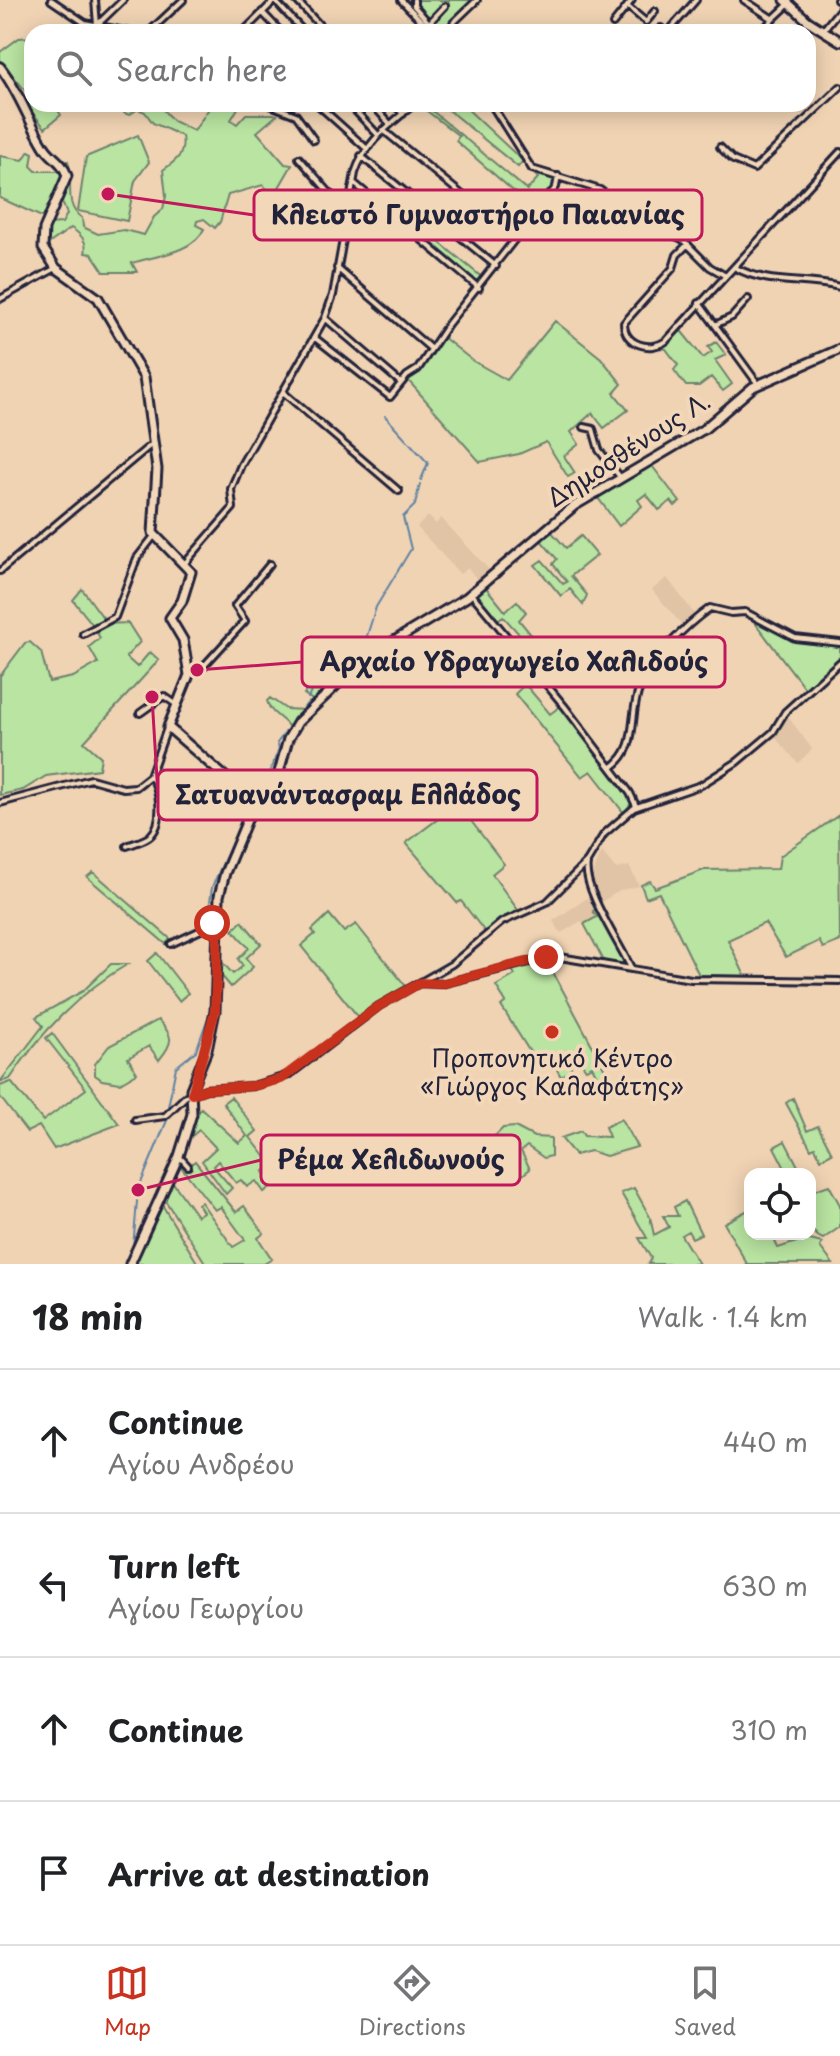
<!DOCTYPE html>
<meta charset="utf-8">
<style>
:root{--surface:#fff;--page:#f2f2f2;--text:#202124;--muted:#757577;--line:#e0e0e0;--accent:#c8321e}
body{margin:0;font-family:"Playpen Sans",sans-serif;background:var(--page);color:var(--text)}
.controls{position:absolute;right:24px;bottom:24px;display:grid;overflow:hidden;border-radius:16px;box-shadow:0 4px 20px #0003}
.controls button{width:72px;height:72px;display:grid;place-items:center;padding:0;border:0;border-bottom:2px solid var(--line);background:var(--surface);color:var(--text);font:40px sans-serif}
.stop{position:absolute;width:24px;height:24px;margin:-18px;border:6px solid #c8321e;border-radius:50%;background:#fff}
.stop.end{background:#c8321e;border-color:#fff;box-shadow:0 2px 8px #0008}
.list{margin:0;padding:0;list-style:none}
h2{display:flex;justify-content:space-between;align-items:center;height:104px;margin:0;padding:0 32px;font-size:34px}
h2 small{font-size:26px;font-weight:400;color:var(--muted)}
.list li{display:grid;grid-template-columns:52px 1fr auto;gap:24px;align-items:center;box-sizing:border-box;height:144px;padding:0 32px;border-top:2px solid var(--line)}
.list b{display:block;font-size:30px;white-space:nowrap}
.list p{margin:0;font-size:26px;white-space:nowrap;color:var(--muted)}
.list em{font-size:26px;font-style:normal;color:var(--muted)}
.icon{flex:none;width:44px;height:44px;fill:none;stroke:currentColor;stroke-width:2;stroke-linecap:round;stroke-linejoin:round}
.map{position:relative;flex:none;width:840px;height:1264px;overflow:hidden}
.search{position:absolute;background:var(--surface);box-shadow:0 4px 20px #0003;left:24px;right:24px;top:24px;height:88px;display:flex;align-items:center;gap:20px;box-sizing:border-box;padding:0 28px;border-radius:24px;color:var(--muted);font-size:30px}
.sheet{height:680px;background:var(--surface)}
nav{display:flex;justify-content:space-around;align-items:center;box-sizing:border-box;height:112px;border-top:2px solid var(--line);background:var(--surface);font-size:22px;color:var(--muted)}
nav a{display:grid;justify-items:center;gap:4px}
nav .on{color:var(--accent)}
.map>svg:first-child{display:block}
.built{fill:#e1c3a5}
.green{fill:#b9e4a1;stroke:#6e836e;stroke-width:2}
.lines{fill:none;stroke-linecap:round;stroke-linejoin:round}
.stream{stroke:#6083a3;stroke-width:2}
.street-casing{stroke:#22223b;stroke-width:10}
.secondary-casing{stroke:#22223b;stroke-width:13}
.street{stroke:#f2d7b9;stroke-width:4}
.secondary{stroke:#f2d7b9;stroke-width:7}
.route{stroke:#c8321e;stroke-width:10}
.poi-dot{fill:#c8321e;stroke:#f2d7b9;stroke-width:3}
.labels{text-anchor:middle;stroke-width:8;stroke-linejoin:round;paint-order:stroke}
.street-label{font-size:24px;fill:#22223b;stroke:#f2d7b9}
.poi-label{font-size:24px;fill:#22223b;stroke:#f2d7b9}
.leader{fill:none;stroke:#c2185b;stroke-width:3}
.callout-dot{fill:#c2185b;stroke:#f2d7b9;stroke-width:3}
.callout{fill:#f2d7b9;stroke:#c2185b;stroke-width:3}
.callout-label{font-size:26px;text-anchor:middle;font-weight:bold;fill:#22223b}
</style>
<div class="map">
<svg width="840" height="1264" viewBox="0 0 840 1264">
<rect width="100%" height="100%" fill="#f0d3b3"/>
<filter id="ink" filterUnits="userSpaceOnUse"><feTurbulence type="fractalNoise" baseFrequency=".0125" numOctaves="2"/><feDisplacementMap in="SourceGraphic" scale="16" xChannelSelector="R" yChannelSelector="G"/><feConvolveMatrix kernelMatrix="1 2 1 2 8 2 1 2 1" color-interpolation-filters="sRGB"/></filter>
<g filter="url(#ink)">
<!-- built -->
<path class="built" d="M428 516 436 524 441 518 492 573 480 583 468 568 460 574 417 527Z
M667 578 696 616 684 627 652 590Z
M786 714 812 749 798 763 773 735Z
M602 852 616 869 629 866 639 886 621 890 601 902 590 878Z
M592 895 598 908 597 917 584 924 581 921 561 933 553 921Z"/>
<!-- green -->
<path class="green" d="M408 0H476L442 32H433L406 4Z
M32 37V104H58L56 107 61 115 45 128 29 108V95L0 60V52L19 38Z
M122 104H158L173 121 194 131 212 104H231L238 108 231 120 237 124 246 114H273L277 115 257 132 285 164 292 165 274 196 263 185 228 195 220 222 215 228 204 219 197 221 196 225 204 229C194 252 155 256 132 263L137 272H104L92 254 85 253C88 242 81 234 71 228L44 247 48 224 62 223 67 214 61 200 68 176 64 162 68 161C74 181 63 206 82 218L83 227 98 234 124 230 144 235 154 217 163 209 166 196 163 170C177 160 185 155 182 136L153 123 145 112 138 109 129 115 124 113Z
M418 104H424L527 190 538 178 526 165 556 177 557 183 536 211 456 141 459 136Z
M441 104H462L523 161 518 167Z
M138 135 149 162 135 181 127 221 78 211 86 157Z
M29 151 33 153 31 166 36 171H63L65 177 46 219 0 198V156L23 160Z
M383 196 484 279 479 286 378 202Z
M555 321 601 358 622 384 614 393 628 410 604 428 592 413 571 432 579 444 564 456 575 473 568 477 546 442 519 454 480 462 406 378 443 337 473 361 507 380Z
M678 327 703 358 712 352 708 347 716 342 726 355 715 360 732 384 723 391 711 377 699 386H686L674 370 678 365 666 349 659 348Z
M649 462 680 502 675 506 671 501 659 510 646 494 638 500 642 506 619 526 595 494Z
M549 529 566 548 581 536 597 555 571 576 587 595 583 605 570 589 561 596 535 565 542 560 563 584 567 582 553 564 557 559 539 538Z
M484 585 505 611 517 601 526 612 519 620 542 648 536 653 503 616 495 622 473 595Z
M82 589 104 619 93 625 73 600Z
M749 615 796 639 840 645V660L807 691Z
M128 623 140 642 126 657 137 667 150 652 159 660 84 742 101 757 99 769 46 776 23 790 0 795V676L25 643 30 642 41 652 49 682 73 677 98 663 89 647 100 638 96 631 105 624Z
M362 642C359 651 332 661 322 676L331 685 314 701 304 694 332 656Z
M525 684 550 714 562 705 629 794 632 802 624 813 591 771 582 777 515 694Z
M270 698 286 709 304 710 290 729C284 717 271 716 267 701Z
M458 804 504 864 492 874 520 913 485 932 461 901 457 903 406 843Z
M839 815 840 941 823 948 819 941 786 957 765 923 728 940 745 976 699 975 659 893 646 898 641 885 650 881 655 888 704 870 778 869 780 856Z
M93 872 174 942 167 945 87 877Z
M598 908 629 967 604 961 584 924 597 917 593 911Z
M329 914 344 932 356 924 408 989 359 1018 301 946 315 934 312 930Z
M242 921 261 944 246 958 253 967 231 987 220 974V960L233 974 243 966 238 959 249 948 233 930Z
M157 953 188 993 179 1001 148 961Z
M546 959 608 1075 600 1081 592 1066 586 1069 579 1060 570 1065 572 1069 561 1077 552 1060 540 1068 501 1006 506 1002 496 986 515 975 511 968Z
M111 964H128C81 991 39 1034 10 1079L0 1082 43 1026 36 1017 83 991Z
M158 1020C174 1036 174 1042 159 1060L149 1046 128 1058 137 1073 120 1083 102 1080 95 1075V1064L109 1046Z
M52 1033 119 1124 54 1149 39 1126 27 1132 0 1097V1086L11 1082 43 1121 86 1089 46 1038Z
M231 1097 257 1131 250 1137 272 1165 263 1172 273 1185 264 1192 256 1181 247 1187 241 1180 236 1183 218 1161 213 1166 232 1188 226 1194 202 1161 216 1148 199 1130 192 1136 188 1132 194 1115 201 1108 239 1143 247 1136 223 1103Z
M793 1098 807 1131 818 1126 832 1153 821 1159 815 1147 811 1149 786 1103Z
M621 1119 637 1147 606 1156 590 1151 575 1155 561 1138 581 1131 584 1136 609 1137 605 1127Z
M515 1127 534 1137 551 1138V1156L544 1158 527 1146 521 1151 530 1169 519 1178 514 1168 506 1171 498 1160 503 1156 494 1137 503 1128Z
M785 1141 802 1174H788L774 1147Z
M180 1159 188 1167 195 1161 236 1212 244 1206 264 1233 258 1238 272 1259 264 1264H206L163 1197 169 1177 197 1216 203 1212 198 1204 201 1202 233 1247 245 1240 221 1207 215 1210 178 1163Z
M829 1185 840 1205V1227L823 1239C804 1232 810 1205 810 1188L815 1190Z
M634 1188 650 1217 654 1235 669 1227 663 1216H678L674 1207 685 1201 701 1234 692 1238 688 1231 681 1235 699 1264H648L651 1258 639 1238H647L621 1193Z
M161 1203 198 1264H132Z
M750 1209V1234H772L778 1248 806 1239 822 1243 820 1247 833 1264H747L724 1223Z"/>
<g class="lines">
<!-- stream -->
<path class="stream" d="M385 416 428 463 421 480
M308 698 317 679 334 659 356 649 366 639 376 607 411 549 403 517 415 505 420 484
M252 796 267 780 279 748 277 743 308 702
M214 920 210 902 212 887 250 803
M167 1112 176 1067 196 1051 211 1009
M133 1248 138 1190 168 1118"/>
<!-- street casing -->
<g class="street-casing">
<path id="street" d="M51 0 85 23 129 32
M95 0 97 25
M274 0 304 32
M296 0 326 32
M401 0 432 32
M414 0V6L429 23 445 6
M744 0 773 19 789 4
M837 0 840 1
M627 6 646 22 655 11
M262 12 281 32
M613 24 632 0
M97 25 123 0
M661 28 665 32
M824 29 840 9
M149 32 183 0
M243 32 275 0
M452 32 453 23 477 0
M668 32 696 0
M761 32 773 19
M268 104 296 115 314 140
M317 104 366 148
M349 104 378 135
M372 104 390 124
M394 104 403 114
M491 104 532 169 600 190 641 220 682 239 710 267 724 275
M383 130 514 237
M720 147 733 160 754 169 840 87
M361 156 496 266
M299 158 349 215
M354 183 479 288
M688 244 677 255 673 268 624 323C624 345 650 352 666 341L840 152
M734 267C771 287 801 277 840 287
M337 268 431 349
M0 299 56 268
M699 303 758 384
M325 318 401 383
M717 324 732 317 748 299
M315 338 390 397 407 376 418 369 448 324 556 187 558 176
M284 393 399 491
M584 427 593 429 599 450 620 477
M185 563 233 508 231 489 241 465 325 318 333 295 355 173C365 142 390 125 414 104
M0 571 152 444
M471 593 565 707 630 793 636 806
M83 634 115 617 137 558 154 536
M189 669 202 668 245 621 235 606 270 564
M140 713 164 696 177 705
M612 767C640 747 628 716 640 687 650 660 686 625 710 608L731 613 745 612 795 638 840 643
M0 803 91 779 123 788 136 787 150 776 167 728
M127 846C134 843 144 841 150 836 164 824 161 787 150 776
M587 864C582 888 620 944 631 968
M171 944 218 922
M420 983 441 984 554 956 691 979 840 981
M135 1120 165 1116 186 1096 206 1089 253 1086 289 1075 379 1006 452 964 502 922 547 902 587 862 604 834 634 808 701 785 737 762 773 732 785 712 840 662
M179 1156 188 1166"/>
</g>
<!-- secondary casing -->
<g class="secondary-casing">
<path id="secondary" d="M785 0 808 21 840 41
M0 67C19 91 28 120 44 146 51 158 63 161 67 176L44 229 43 248 56 268 98 298 144 377 157 469 153 533 191 572 182 601 170 618 183 640 189 675 168 727 255 803
M130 1264 179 1156 192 1114 191 1089 207 1050 215 1011 219 896 225 873 252 808 278 776 288 739 298 722 349 673 379 650 467 597 574 506 704 429 753 387 840 349"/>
</g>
<!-- street -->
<use href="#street" class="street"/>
<!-- secondary -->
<use href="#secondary" class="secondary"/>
</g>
</g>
<g class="lines" filter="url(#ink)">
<!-- route -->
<path class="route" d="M212 923 218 922 215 1011 192 1094 206 1089 253 1086 281 1079 379 1006 420 983 441 984 546 957"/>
</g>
<!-- markers -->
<circle class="poi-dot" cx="552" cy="1032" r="8"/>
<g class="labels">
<!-- street labels -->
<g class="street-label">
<text transform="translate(629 450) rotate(-33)" y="8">Δημοσθένους Λ.</text>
</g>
<!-- poi labels -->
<g class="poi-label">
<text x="552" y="1067">Προπονητικό Κέντρο<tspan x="552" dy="28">«Γιώργος Καλαφάτης»</tspan></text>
</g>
</g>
<!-- callouts -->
<path class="leader" d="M108 194L254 215M197 670L302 662M152 697L158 795M138 1190L261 1160"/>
<g class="callout-dot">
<circle cx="108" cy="194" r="8"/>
<circle cx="197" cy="670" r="8"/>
<circle cx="152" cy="697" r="8"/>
<circle cx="138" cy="1190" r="8"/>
</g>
<g class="callout">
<rect x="254" y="190" width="448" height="50" rx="8"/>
<rect x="302" y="637" width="423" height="50" rx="8"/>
<rect x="158" y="770" width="379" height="50" rx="8"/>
<rect x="261" y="1135" width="259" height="50" rx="8"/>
</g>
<g class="callout-label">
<text x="478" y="224">Κλειστό Γυμναστήριο Παιανίας</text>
<text x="514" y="671">Αρχαίο Υδραγωγείο Χαλιδούς</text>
<text x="348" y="804">Σατυανάντασραμ Ελλάδος</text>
<text x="391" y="1169">Ρέμα Χελιδωνούς</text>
</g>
</svg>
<div class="controls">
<button><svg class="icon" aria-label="locate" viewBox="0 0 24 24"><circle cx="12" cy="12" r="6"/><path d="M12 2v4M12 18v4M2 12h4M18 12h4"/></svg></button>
</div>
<div class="stop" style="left:212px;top:923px"></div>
<div class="stop end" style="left:546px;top:957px"></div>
<div class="search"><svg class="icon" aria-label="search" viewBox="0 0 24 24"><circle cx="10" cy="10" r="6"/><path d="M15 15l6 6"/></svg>Search here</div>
</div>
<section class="sheet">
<h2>18 min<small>Walk · 1.4 km</small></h2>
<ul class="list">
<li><svg class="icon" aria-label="ahead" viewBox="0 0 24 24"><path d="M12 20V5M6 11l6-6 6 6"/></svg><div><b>Continue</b><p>Αγίου Ανδρέου</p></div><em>440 m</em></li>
<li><svg class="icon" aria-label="left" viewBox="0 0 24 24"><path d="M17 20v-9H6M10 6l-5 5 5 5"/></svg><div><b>Turn left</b><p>Αγίου Γεωργίου</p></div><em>630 m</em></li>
<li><svg class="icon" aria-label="ahead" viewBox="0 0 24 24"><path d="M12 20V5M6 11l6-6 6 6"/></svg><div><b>Continue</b></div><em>310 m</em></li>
<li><svg class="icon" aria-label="arrive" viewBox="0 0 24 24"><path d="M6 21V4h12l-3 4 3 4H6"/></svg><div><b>Arrive at destination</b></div></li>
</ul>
</section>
<nav>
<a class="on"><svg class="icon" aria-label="map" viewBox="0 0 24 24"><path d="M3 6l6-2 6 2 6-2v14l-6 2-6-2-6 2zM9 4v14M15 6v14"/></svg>Map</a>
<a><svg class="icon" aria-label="directions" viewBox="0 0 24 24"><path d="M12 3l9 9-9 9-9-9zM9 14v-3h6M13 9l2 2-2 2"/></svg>Directions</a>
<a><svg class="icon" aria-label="saved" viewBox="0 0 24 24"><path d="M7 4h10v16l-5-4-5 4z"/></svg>Saved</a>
</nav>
